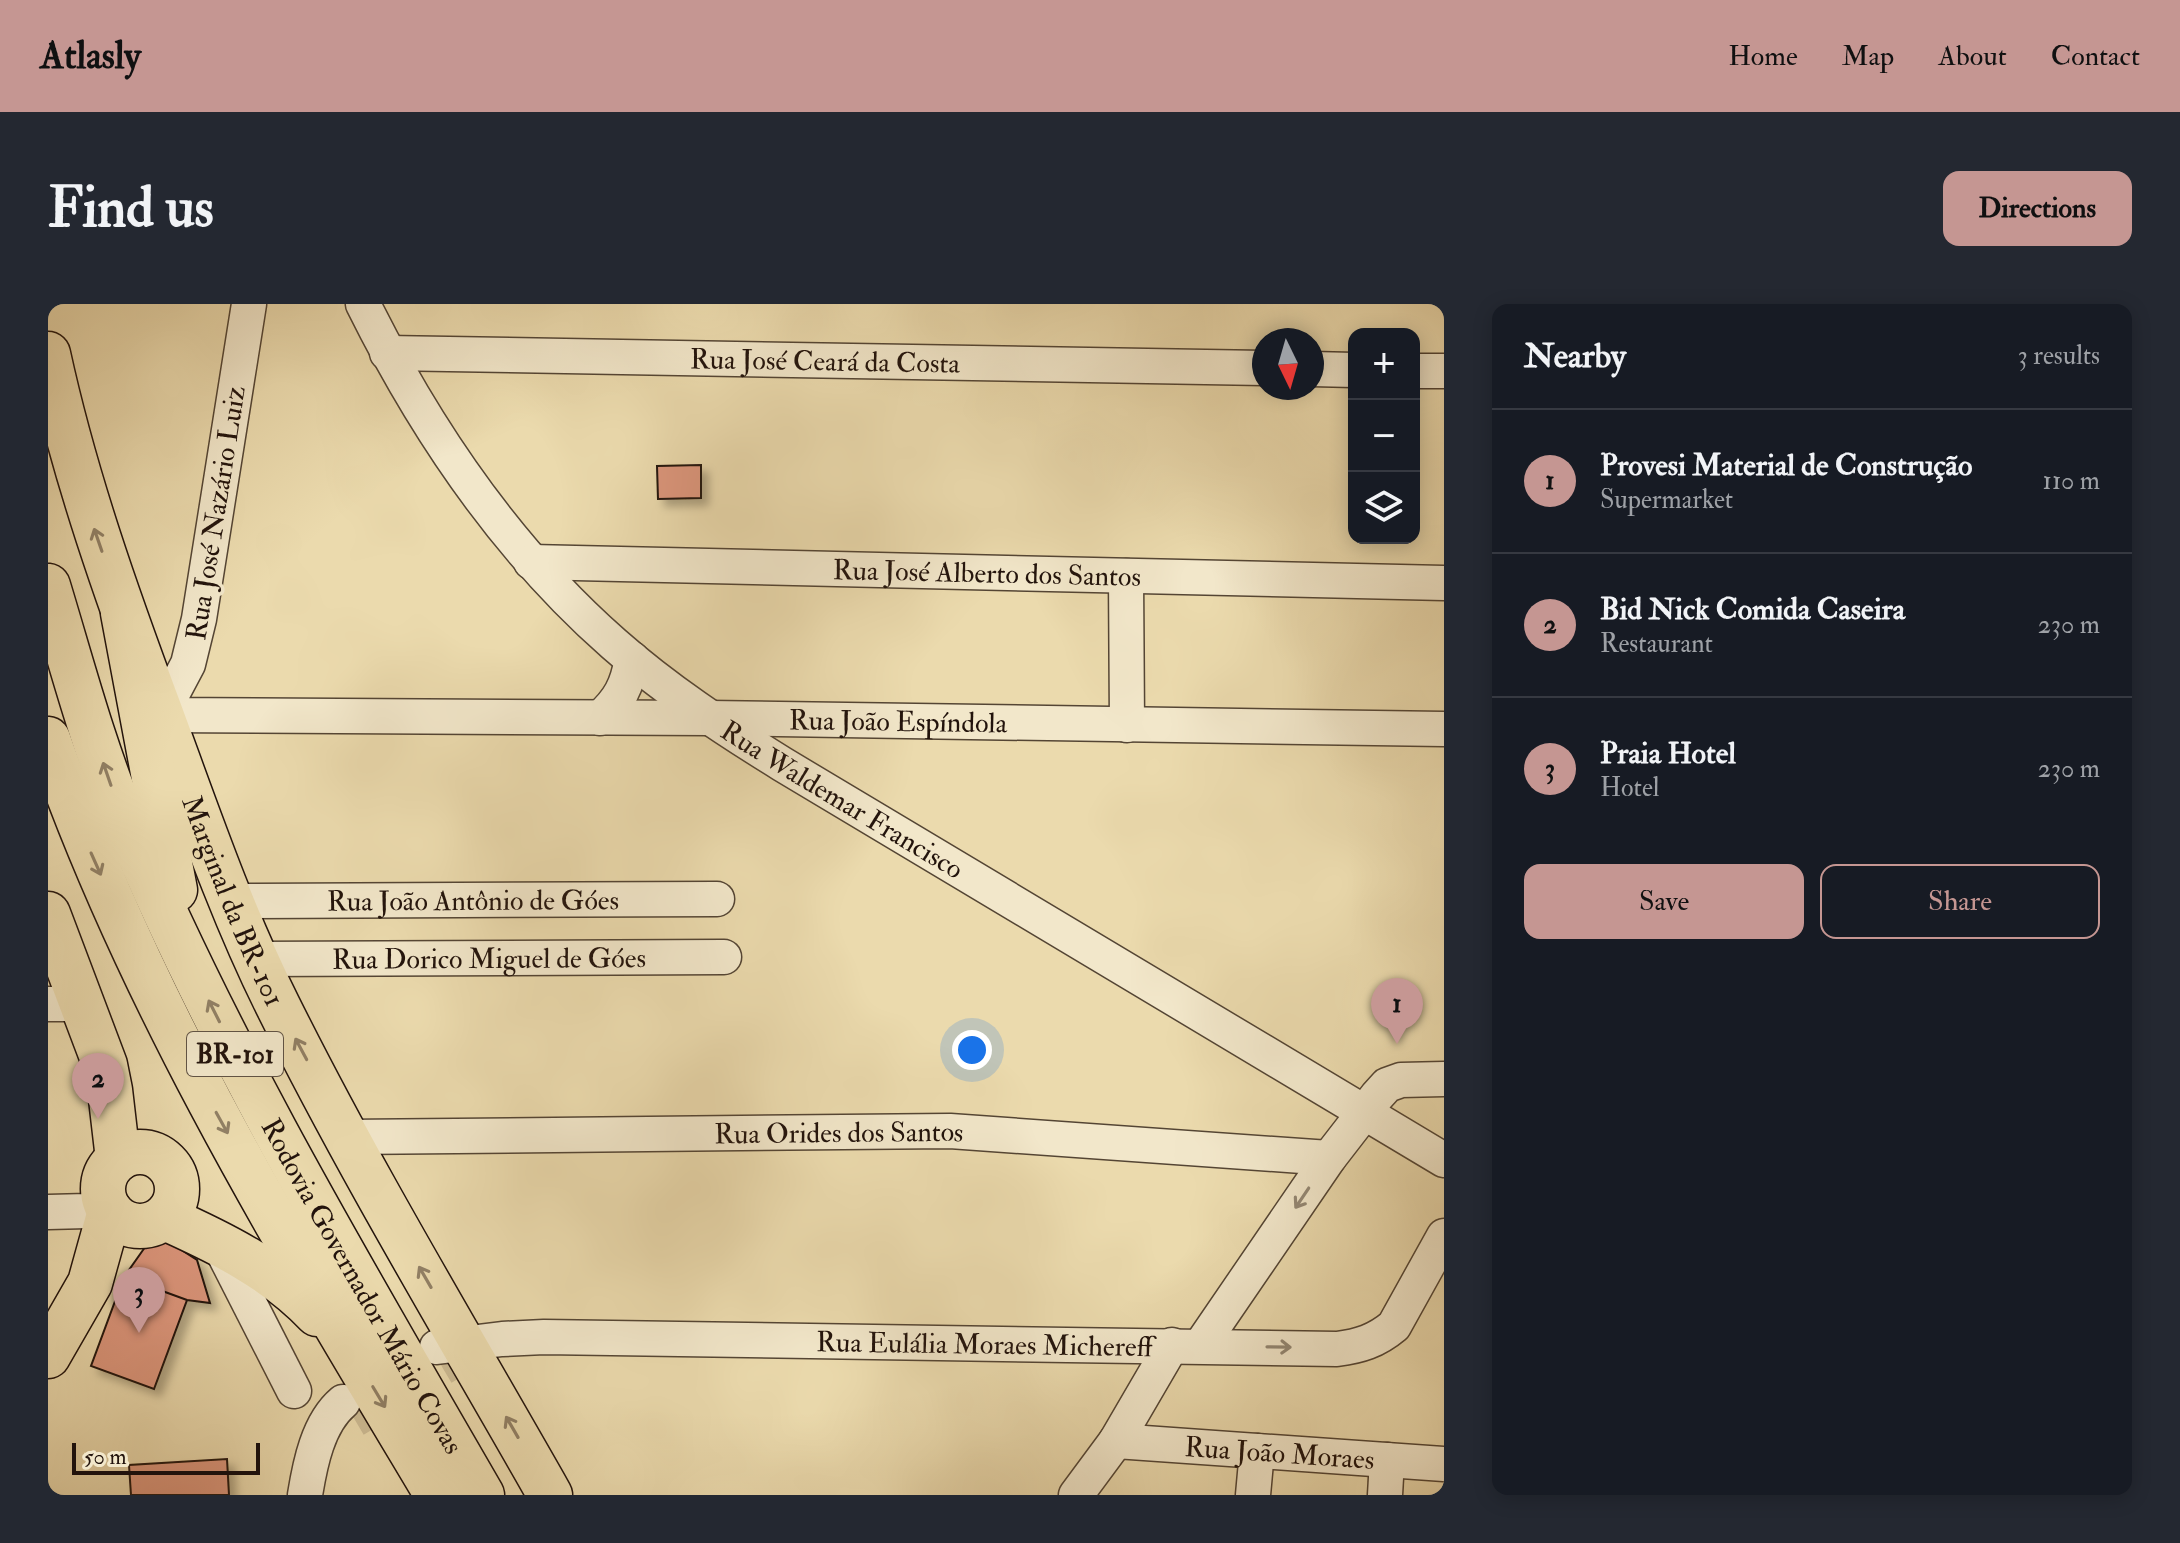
<!DOCTYPE html>
<meta charset="utf-8">
<style>
:root{--surface:#171b24;--page:#242831;--text:#f1f3f6;--muted:#9ea1a6;--line:#363941;--accent:#c59692}
body{margin:0;font-family:"IM FELL Double Pica",serif;background:var(--page);color:var(--text)}
.controls{position:absolute;right:24px;top:24px;display:grid;overflow:hidden;border-radius:16px;box-shadow:0 4px 20px #0003}
.controls button{width:72px;height:72px;display:grid;place-items:center;padding:0;border:0;border-bottom:2px solid var(--line);background:var(--surface);color:var(--text);font:40px sans-serif}
.compass{position:absolute;left:1204px;top:24px;width:72px;height:72px;border-radius:50%;background:var(--surface);box-shadow:0 4px 20px #0003;rotate:175deg}
.scale{position:absolute;left:24px;bottom:20px;width:188px;box-sizing:border-box;padding-left:8px;border:4px solid #22130c;border-top:0;font-size:22px;line-height:28px;white-space:nowrap;color:#22130c;-webkit-text-stroke:6px #f2e7ca;paint-order:stroke}
.you{position:absolute;left:924px;top:746px;width:28px;height:28px;margin:-20px;border:6px solid #fff;border-radius:50%;background:#1a73e8;box-shadow:0 0 0 12px #1a73e833}
.badge{display:grid;place-items:center;width:52px;height:52px;border-radius:50%;background:var(--accent);color:#111;font-size:26px;font-weight:700}
.pin{position:absolute;translate:-50% -66px;filter:drop-shadow(0 2px 4px #0008)}
.pin::after{content:'';position:absolute;top:42px;width:28px;height:24px;background:inherit;clip-path:polygon(0 0,100% 0,50% 100%)}
.list{margin:0;padding:0;list-style:none}
h2{display:flex;justify-content:space-between;align-items:center;height:104px;margin:0;padding:0 32px;font-size:34px}
h2 small{font-size:26px;font-weight:400;color:var(--muted)}
.list li{display:grid;grid-template-columns:52px 1fr auto;gap:24px;align-items:center;box-sizing:border-box;height:144px;padding:0 32px;border-top:2px solid var(--line)}
.list b{display:block;font-size:30px;white-space:nowrap}
.list p{margin:0;font-size:26px;white-space:nowrap;color:var(--muted)}
.list em{font-size:26px;font-style:normal;color:var(--muted)}
.actions{display:flex;gap:16px;padding:24px 32px}
.actions a{flex:1;padding:18px 0;border:2px solid var(--accent);border-radius:16px;text-align:center;font-size:28px;color:var(--accent)}
.actions .main{background:var(--accent);color:#111}
.icon{flex:none;width:44px;height:44px;fill:none;stroke:currentColor;stroke-width:2;stroke-linecap:round;stroke-linejoin:round}
.map{position:relative;flex:none;width:1396px;height:1191px;overflow:hidden;border-radius:16px}
header{display:flex;align-items:center;gap:48px;box-sizing:border-box;height:112px;padding:0 40px;background:var(--accent);color:#111}
header strong{font-size:38px}
nav{display:flex;gap:44px;margin-inline-start:auto;font-size:28px}
.intro{display:flex;align-items:center;justify-content:space-between;box-sizing:border-box;height:192px;padding:0 48px}
h1{margin:0;font-size:56px}
.button{padding:20px 36px;border-radius:16px;background:var(--accent);color:#111;font-size:28px;font-weight:700}
main{display:flex;gap:48px;padding:0 48px}
aside{flex:1;background:var(--surface);border-radius:16px;box-shadow:0 4px 20px #0003}
.map>svg:first-child{display:block}
.building{fill:#dc967c;stroke:#22130c;stroke-width:2;filter:url(#shadow)}
.lines{fill:none;stroke-linecap:round;stroke-linejoin:round}
.minor-tunnel{stroke:#cdbc95;stroke-width:34;stroke-dasharray:34 17;stroke-linecap:butt}
.minor-casing{stroke:#544534;stroke-width:37}
.major-casing{stroke:#22130c;stroke-width:47}
.highway-casing{stroke:#22130c;stroke-width:47}
.minor{stroke:#f2e7ca;stroke-width:34}
.major{stroke:#ebdaad;stroke-width:44}
.highway{stroke:#ebdaad;stroke-width:44}
.oneway{stroke:#918065}
.oneway2{stroke:#948874}
.labels{text-anchor:middle;stroke-width:7;stroke-linejoin:round;paint-order:stroke}
.shield{fill:#f2e7ca;stroke:#605345;stroke-width:2}
.shield-label{font-size:26px;font-weight:bold;fill:#22130c}
.street-label{font-size:28px;fill:#22130c;stroke:#f2e7ca}
</style>
<header>
<strong>Atlasly</strong>
<nav><a>Home</a><a>Map</a><a>About</a><a>Contact</a></nav>
</header>
<div class="intro"><h1>Find us</h1><a class="button">Directions</a></div>
<main>
<div class="map">
<svg width="1396" height="1191" viewBox="0 0 1396 1191">
<defs>
<filter id="shadow"><feDropShadow dx="7" dy="7" stdDeviation="4" flood-color="#0004"/></filter>
</defs>
<rect width="100%" height="100%" fill="#ebdaad"/>
<filter id="stains"><feTurbulence type="fractalNoise" baseFrequency=".0025" numOctaves="4"/><feColorMatrix values="0 0 0 0 .2 0 0 0 0 .09 0 0 0 0 .02 0 0 0 .5 -.17"/></filter>
<radialGradient id="worn" r=".72"><stop offset=".6" stop-color="#630" stop-opacity="0"/><stop offset="1" stop-color="#630" stop-opacity=".3"/></radialGradient>
<!-- building -->
<path class="building" d="M653 161V194L610 195 609 162Z
M107 929 149 956 162 999 139 996 76 973Z
M76 973 139 996 106 1085 43 1062Z
M179 1155 181 1191H83L81 1161Z"/>
<g class="lines">
<!-- minor-tunnel -->
<path class="minor-tunnel" d="M307 1116 400 1061"/>
<!-- minor casing -->
<g class="minor-casing">
<g id="minor">
<path id="s1" d="M201 0 151 315 140 360 113 411 661 414 1396 425"/>
<path id="s2" d="M315 0C378 127 459 246 566 340 618 386 676 424 734 460L1396 856"/>
<path id="s3" d="M339 49 1216 64"/>
<path d="M1264 65 1306 66"/>
<path d="M1366 67H1396"/>
<path id="s4" d="M483 258 1396 279"/>
<path d="M1078 272 1079 421"/>
<path d="M552 414C572 396 579 382 584 355"/>
<path id="s5" d="M183 597 669 595"/>
<path id="s6" d="M207 655 676 653"/>
<path d="M0 700H34"/>
<path id="s7" d="M299 833 902 827 1281 854"/>
<path d="M0 908 39 907 59 904"/>
<path d="M170 938 246 1087"/>
<path d="M1153 1041 1281 854 1329 792 1339 781 1353 776 1396 775"/>
<path id="s8" d="M389 1043 454 1035 496 1033 1289 1045C1312 1042 1328 1037 1346 1022L1396 932"/>
<path id="s9" d="M1068 1137 1396 1160"/>
<path d="M257 1191C262 1160 270 1119 295 1098"/>
<path d="M1028 1191 1068 1137 1124 1041"/>
<path d="M1205 1191 1209 1147"/>
<path d="M1337 1191 1339 1156"/>
</g>
</g>
<!-- major casing -->
<g class="major-casing">
<g id="major">
<path id="s10" d="M0 50C27 174 69 292 113 410 149 508 183 608 230 702 313 869 410 1029 502 1191"/>
<path d="M0 610 57 761 62 786 70 855"/>
<circle cx="92" cy="885" r="37"/>
<path d="M0 1052 42 979 62 907"/>
</g>
</g>
<!-- highway casing -->
<g class="highway-casing">
<g id="highway">
<path id="s11" d="M0 282C24 361 45 442 77 518 176 752 307 971 434 1191"/>
<path d="M75 309 127 586"/>
<path d="M0 435C93 703 244 948 389 1191"/>
<path d="M117 914C173 939 226 965 269 1010"/>
</g>
</g>
<!-- minor -->
<use href="#minor" class="minor"/>
<!-- major -->
<use href="#major" class="major"/>
<!-- highway -->
<use href="#highway" class="highway"/>
</g>
<!-- one-way arrows -->
<defs><path id="oneway-shaft" d="M-6 0H5M1.5-3L5.5 0L1.5 3" fill="none" stroke-width="1.6" stroke-linecap="round" stroke-linejoin="round" transform="scale(2)"/></defs>
<g class="oneway">
<use href="#oneway-shaft" transform="translate(50 236) rotate(-109)"/>
<use href="#oneway-shaft" transform="translate(59 470) rotate(-109)"/>
<use href="#oneway-shaft" transform="translate(48 560) rotate(66)"/>
<use href="#oneway-shaft" transform="translate(166 707) rotate(-117)"/>
<use href="#oneway-shaft" transform="translate(253 745) rotate(-118)"/>
<use href="#oneway-shaft" transform="translate(174 819) rotate(61)"/>
<use href="#oneway-shaft" transform="translate(377 973) rotate(-120)"/>
<use href="#oneway-shaft" transform="translate(331 1093) rotate(59)"/>
<use href="#oneway-shaft" transform="translate(464 1123) rotate(-120)"/>
</g>
<g class="oneway2">
<use href="#oneway-shaft" transform="translate(1254 894) rotate(124)"/>
<use href="#oneway-shaft" transform="translate(1231 1043) rotate(1)"/>
</g>
<g class="labels">
<!-- shield labels -->
<rect class="shield" x="139" y="728" width="96" height="44" rx="6"/>
<g class="shield-label">
<text x="187" y="759">BR-101</text>
</g>
<!-- street labels -->
<g class="street-label">
<text dy="10" stroke="none"><textPath href="#s3" startOffset="438">Rua José Ceará da Costa</textPath></text>
<text transform="translate(167 209) rotate(-81)" y="10">Rua José Nazário Luiz</text>
<text dy="10" stroke="none"><textPath href="#s4" startOffset="456">Rua José Alberto dos Santos</textPath></text>
<text dy="10" stroke="none"><textPath href="#s1" startOffset="1160">Rua João Espíndola</textPath></text>
<text dy="10" stroke="none"><textPath href="#s2" startOffset="702">Rua Waldemar Francisco</textPath></text>
<text dy="10" stroke="none"><textPath href="#s10" startOffset="578">Marginal da BR-101</textPath></text>
<text dy="10" stroke="none"><textPath href="#s5" startOffset="242">Rua João Antônio de Góes</textPath></text>
<text dy="10" stroke="none"><textPath href="#s6" startOffset="234">Rua Dorico Miguel de Góes</textPath></text>
<text dy="10" stroke="none"><textPath href="#s7" startOffset="492">Rua Orides dos Santos</textPath></text>
<text dy="10" stroke="none"><textPath href="#s11" startOffset="770">Rodovia Governador Mário Covas</textPath></text>
<text dy="10" stroke="none"><textPath href="#s8" startOffset="548">Rua Eulália Moraes Michereff</textPath></text>
<text dy="10" stroke="none"><textPath href="#s9" startOffset="164">Rua João Moraes</textPath></text>
</g>
</g>
<rect width="100%" height="100%" filter="url(#stains)"/>
<rect width="100%" height="100%" fill="url(#worn)"/>
</svg>
<div class="controls">
<button>+</button>
<button>−</button>
<button><svg class="icon" aria-label="layers" viewBox="0 0 24 24"><path d="M12 4l9 5-9 5-9-5zM3 14l9 5 9-5"/></svg></button>
</div>
<svg class="compass" viewBox="-18 -18 36 36"><path d="M0-13l5 13h-10z" fill="#e53935"/><path d="M0 13l5-13h-10z" fill="#9ea1a6"/></svg>
<div class="scale">50 m</div>
<div class="you"></div>
<div class="pin badge" style="left:1349px;top:740px">1</div>
<div class="pin badge" style="left:50px;top:815px">2</div>
<div class="pin badge" style="left:91px;top:1029px">3</div>
</div>
<aside>
<h2>Nearby<small>3 results</small></h2>
<ul class="list">
<li><span class="badge">1</span><div><b>Provesi Material de Construção</b><p>Supermarket</p></div><em>110 m</em></li>
<li><span class="badge">2</span><div><b>Bid Nick Comida Caseira</b><p>Restaurant</p></div><em>230 m</em></li>
<li><span class="badge">3</span><div><b>Praia Hotel</b><p>Hotel</p></div><em>230 m</em></li>
</ul>
<div class="actions"><a class="main">Save</a><a>Share</a></div>
</aside>
</main>
